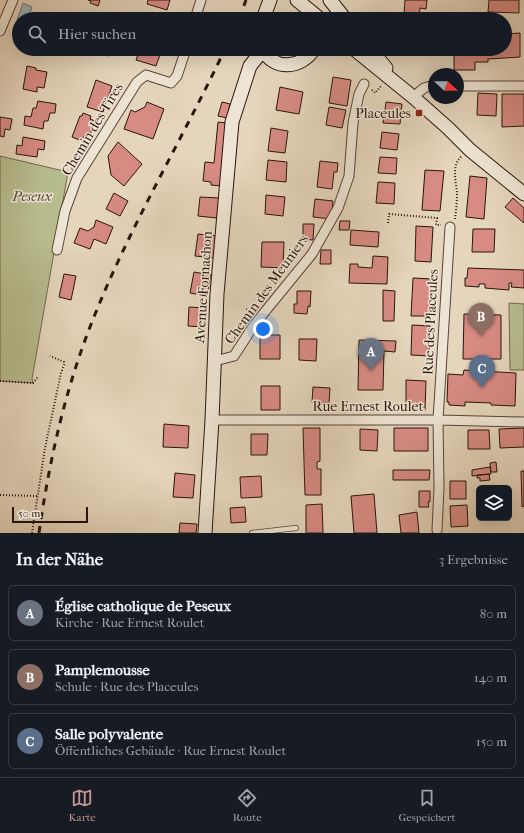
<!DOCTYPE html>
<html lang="de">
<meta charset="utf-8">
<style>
:root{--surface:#171b24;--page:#242831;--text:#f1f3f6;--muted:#9ea1a6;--line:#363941;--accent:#c59692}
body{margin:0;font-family:"IM FELL French Canon",serif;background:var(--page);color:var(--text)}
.controls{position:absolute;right:12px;bottom:12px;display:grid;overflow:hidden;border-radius:6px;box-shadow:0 4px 16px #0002}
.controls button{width:36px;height:36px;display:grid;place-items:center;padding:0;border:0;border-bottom:1px solid var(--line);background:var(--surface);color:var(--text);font:20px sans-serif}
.compass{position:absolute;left:428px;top:68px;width:36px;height:36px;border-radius:50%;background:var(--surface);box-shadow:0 4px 16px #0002;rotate:111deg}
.scale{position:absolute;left:12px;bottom:10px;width:76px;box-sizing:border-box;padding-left:4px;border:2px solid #29150c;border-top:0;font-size:11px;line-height:14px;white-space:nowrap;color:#29150c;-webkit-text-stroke:3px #eee4d3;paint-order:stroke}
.you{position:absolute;left:263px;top:329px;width:14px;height:14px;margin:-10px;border:3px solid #fff;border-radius:50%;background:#1a73e8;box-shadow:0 0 0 6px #1a73e833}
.badge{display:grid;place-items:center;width:26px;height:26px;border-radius:50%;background:var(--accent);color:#fff;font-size:13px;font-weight:700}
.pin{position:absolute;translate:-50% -33px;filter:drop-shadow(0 1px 2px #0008)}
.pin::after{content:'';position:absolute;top:21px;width:14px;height:12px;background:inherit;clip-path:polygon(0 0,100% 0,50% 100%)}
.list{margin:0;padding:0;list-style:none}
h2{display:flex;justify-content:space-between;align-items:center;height:52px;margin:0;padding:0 16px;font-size:17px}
h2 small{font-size:13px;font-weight:400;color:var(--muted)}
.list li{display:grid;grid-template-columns:26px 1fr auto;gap:12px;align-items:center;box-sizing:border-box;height:56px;margin:0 8px 8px;padding:0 8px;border:1px solid var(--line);border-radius:6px}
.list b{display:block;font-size:15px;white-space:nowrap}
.list p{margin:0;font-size:13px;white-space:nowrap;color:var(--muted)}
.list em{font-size:13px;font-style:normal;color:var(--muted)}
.icon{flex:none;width:22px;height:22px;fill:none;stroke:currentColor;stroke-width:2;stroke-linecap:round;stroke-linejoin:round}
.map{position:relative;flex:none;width:524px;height:533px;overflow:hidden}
.search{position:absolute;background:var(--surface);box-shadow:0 4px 16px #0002;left:12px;right:12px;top:12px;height:44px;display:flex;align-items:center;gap:10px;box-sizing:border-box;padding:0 14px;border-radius:22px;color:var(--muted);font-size:15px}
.sheet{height:244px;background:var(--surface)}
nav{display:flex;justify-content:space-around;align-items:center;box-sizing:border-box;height:56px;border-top:1px solid var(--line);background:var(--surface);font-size:11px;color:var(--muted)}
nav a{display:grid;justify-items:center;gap:2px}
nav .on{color:var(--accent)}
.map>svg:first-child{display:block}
.green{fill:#b7bc8e;stroke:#70684d}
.water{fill:#9db5bd;stroke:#6f7576}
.building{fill:#d78b83;stroke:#29150c}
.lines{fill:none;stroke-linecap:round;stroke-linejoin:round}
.lane-casing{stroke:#584538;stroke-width:6}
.street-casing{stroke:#584538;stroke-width:11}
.secondary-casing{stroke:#29150c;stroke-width:15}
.path{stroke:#29150c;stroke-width:2;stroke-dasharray:1 2;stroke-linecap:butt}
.lane{stroke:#eee4d3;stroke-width:4.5}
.street{stroke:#eee4d3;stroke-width:9}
.secondary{stroke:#eee4d3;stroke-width:13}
.rail{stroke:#29150c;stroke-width:3;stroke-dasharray:7 7;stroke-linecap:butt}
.poi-dot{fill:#8f2418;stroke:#eee4d3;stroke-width:1.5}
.labels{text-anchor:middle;stroke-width:3;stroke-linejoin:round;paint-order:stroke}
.poi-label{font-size:14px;fill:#29150c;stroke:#eee4d3;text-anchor:end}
.street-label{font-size:14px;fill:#29150c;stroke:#eee4d3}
.park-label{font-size:14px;font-style:italic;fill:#544733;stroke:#eee4d3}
</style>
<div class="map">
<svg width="524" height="533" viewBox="0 0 524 533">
<rect width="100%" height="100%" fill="#e5d5bc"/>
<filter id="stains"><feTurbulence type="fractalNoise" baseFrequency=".005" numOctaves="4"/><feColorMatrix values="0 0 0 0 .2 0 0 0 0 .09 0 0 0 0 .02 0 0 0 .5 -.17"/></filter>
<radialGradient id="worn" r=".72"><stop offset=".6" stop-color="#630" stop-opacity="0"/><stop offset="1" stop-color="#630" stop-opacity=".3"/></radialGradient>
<!-- green -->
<path class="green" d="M0 156 68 172 32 379 33 383 0 381Z
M509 303 524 304V370H510Z"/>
<!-- water -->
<path class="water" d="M23 3 32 7 28 19H19V21L17 20Z"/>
<!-- building -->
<path class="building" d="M88 0H100L98 6 90 3 91 1Z
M148 0H170L167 10 147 4Z
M405 0H427L426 9 420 8 419 19H396L397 13 404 14Z
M489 0H519V13L488 12Z
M158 13 176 19H156Z
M520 33V57L488 59V62H475V70H454V49H505V34Z
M93 49H111L108 56 92 51Z
M140 49H162L156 66 136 60Z
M27 66 36 68V70L47 72 44 88 37 87V92L23 89Z
M333 77 351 80 347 106 329 103Z
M96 80 112 86 103 112 87 107Z
M280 87 303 92 299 114 276 110Z
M478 93 497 94 496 116 477 115Z
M502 94H524V126L502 127Z
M38 101 56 104 55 113H50L48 121H44L43 129 24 125 25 116 31 117 33 108H36Z
M147 102 164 109 153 139 124 129 131 110 135 112 145 107Z
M222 102 230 104 227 118 218 116Z
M386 102 402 104 400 124 383 123Z
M329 107 346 110 342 128 326 125Z
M83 113 91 116 90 119 95 121 89 138 84 136 82 141 72 137 80 116H82Z
M0 117 12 119 10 130 5 129 4 137 0 136Z
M218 122 227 123 221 186 211 185V182L203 181 205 162 214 163Z
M271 128 288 131 285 153 268 151Z
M382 132 399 134 397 150 380 148Z
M23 137 45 141 44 150 38 149 37 157 16 154 17 145 22 146Z
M118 142 142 164 124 186 111 175 108 156Z
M380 157 397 158 396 174 378 173Z
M268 160 287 162 286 182 266 180Z
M320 161 338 163 337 172H334L332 189 317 187Z
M425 170 444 171 440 211 422 210Z
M470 176 487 178 484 219 466 217Z
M378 182 395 183 394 204 376 203Z
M114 193 128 201 120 216 106 209Z
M266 195 285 197 283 216 265 214Z
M200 197 219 198 217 218 198 216Z
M513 198 524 208V223L505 207Z
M315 199 333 201 331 219 313 217Z
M96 220 113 227 106 244 94 239 90 249 74 243 80 228 88 231 94 227Z
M340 221H350L349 230H339Z
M303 224H314L313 240 303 239Z
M416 226 433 227 431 262 415 261Z
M473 229H495L494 252H472Z
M351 230 379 232 378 247 350 245Z
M198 234 217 236 215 258 195 256Z
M262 242H284L283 268 261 267Z
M321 250H331V264H320Z
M373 256 388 257 387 284 349 283 350 264H358V267L372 268Z
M468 268 524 270V288L511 287 512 283H509V290L485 288V284H479V287L465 286V278H467Z
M194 272 211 275 207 296 190 293Z
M64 274 76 276 71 300 59 297Z
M413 278 432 279 430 316H411Z
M383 290 395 291 394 321H383Z
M297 291H311L310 307 308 306 307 314 294 313V304H297Z
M189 307 205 308 204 327 188 326Z
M464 314 501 315V359H463Z
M412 325 430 326 429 356 411 355Z
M260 335H280V359H260Z
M299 339H317L316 361 299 360Z
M359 340 396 341 395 352 384 351 383 390H358Z
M464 370 516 373 515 406 491 405V403L465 402V406L449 405V402H447L448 374 463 375Z
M406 380 426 381 425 410H406Z
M261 386H280V410H261Z
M313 387 330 388 329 403 312 402Z
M164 424 189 426 188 448 163 447Z
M303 428H320V461L317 462V469H321V495H305Z
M394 428H428V451H394Z
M524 428V447L500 448 499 429Z
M360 429 378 430 377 451 360 450Z
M468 430H489L490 449H468Z
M251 434H268L267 455H251Z
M496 462 497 472H491L490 463Z
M490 467 491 474 472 476V470Z
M393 470H430L429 480H393Z
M521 471H524V506L522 507Z
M175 473 195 475 193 498 173 497Z
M489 474 490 480 480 481V478H477V475Z
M261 476 262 497 241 498 240 477Z
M450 481H466V499H450Z
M419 491H430V502H428L429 507H419Z
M374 494 377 533H354L351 496Z
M322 504 323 533H306V505Z
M467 505 468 526 451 527 450 506Z
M245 507 246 522 231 523 230 508Z
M417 512 419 533H401L399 515Z
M180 523 197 524 196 533H179Z"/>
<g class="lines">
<!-- lane casing -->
<g class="lane-casing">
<path id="lane" d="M252 533 296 528"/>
</g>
<!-- street casing -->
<g class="street-casing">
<path id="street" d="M195 19 201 0
M0 31 13 0
M458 86H524
M413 97 424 88 434 85
M57 250 65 211 77 178 137 82 146 75 171 83 177 76 186 49
M215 361 234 356 254 325 312 254 338 208 349 176 353 123 359 94 364 84
M212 420H438L524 422
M437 530 439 488 438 420 450 227"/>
</g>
<!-- secondary casing -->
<g class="secondary-casing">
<path id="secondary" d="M297 0 320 19
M330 0 345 19
M263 19 270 0
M262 49C274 71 301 69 314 49
M354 49 413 97 448 128 470 150 524 194
M370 49 386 68
M205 533 212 420 217 294 232 122 250 66 262 51"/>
</g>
<!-- path -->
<path class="path" d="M372 90 375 93 381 86
M455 219C456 211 457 202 457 193 456 181 451 165 462 156
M388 223 389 214 437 218 436 225H441
M0 381 33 383 38 377
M0 495 37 496
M32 533 45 448 61 373 64 365V362L50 356"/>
<!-- lane -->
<use href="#lane" class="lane"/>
<!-- street -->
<use href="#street" class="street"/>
<!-- secondary -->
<use href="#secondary" class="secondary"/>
<!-- rail -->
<path class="rail" d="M239 19 246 0
M39 533C49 463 64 394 90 327 127 231 181 142 225 49"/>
</g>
<!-- markers -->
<rect class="poi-dot" x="415" y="109" width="8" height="8" rx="2"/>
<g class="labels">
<!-- poi labels -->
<g class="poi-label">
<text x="411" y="118">Placeules</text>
</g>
<!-- street labels -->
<g class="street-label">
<text transform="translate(92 129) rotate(-59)" y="5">Chemin des Tires</text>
<text transform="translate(203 287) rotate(-86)" y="5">Avenue Fornachon</text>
<text transform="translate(266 289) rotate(-54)" y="5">Chemin des Meuniers</text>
<text transform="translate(430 322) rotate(-87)" y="5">Rue des Placeules</text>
<text x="368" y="411">Rue Ernest Roulet</text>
</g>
<!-- park labels -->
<g class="park-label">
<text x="32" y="201">Peseux</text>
</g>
</g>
<rect width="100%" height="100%" filter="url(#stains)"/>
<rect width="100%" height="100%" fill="url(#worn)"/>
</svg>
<div class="controls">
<button><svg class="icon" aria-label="layers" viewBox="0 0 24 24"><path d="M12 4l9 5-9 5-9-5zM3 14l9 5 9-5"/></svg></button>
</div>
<svg class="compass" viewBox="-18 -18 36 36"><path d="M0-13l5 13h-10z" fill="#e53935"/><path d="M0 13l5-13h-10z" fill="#9ea1a6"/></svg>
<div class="scale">50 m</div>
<div class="you"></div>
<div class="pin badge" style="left:371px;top:371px;background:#6b7280">A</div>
<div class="pin badge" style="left:481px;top:336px;background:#8d6e63">B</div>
<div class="pin badge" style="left:482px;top:388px;background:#5c6f8a">C</div>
<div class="search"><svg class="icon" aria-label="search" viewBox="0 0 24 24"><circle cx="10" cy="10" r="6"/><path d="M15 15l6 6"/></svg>Hier suchen</div>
</div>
<section class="sheet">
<h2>In der Nähe<small>3 Ergebnisse</small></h2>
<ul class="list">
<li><span class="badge" style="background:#6b7280">A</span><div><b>Église catholique de Peseux</b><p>Kirche · Rue Ernest Roulet</p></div><em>80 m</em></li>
<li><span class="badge" style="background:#8d6e63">B</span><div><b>Pamplemousse</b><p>Schule · Rue des Placeules</p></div><em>140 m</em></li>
<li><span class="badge" style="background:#5c6f8a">C</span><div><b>Salle polyvalente</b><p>Öffentliches Gebäude · Rue Ernest Roulet</p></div><em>150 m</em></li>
</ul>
</section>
<nav>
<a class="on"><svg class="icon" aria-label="map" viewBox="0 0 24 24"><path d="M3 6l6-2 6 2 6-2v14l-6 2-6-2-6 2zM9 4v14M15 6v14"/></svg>Karte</a>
<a><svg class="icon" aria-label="directions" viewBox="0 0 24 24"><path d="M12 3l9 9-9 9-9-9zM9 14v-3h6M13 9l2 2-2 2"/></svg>Route</a>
<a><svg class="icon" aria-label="saved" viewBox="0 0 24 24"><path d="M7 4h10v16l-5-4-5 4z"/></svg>Gespeichert</a>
</nav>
